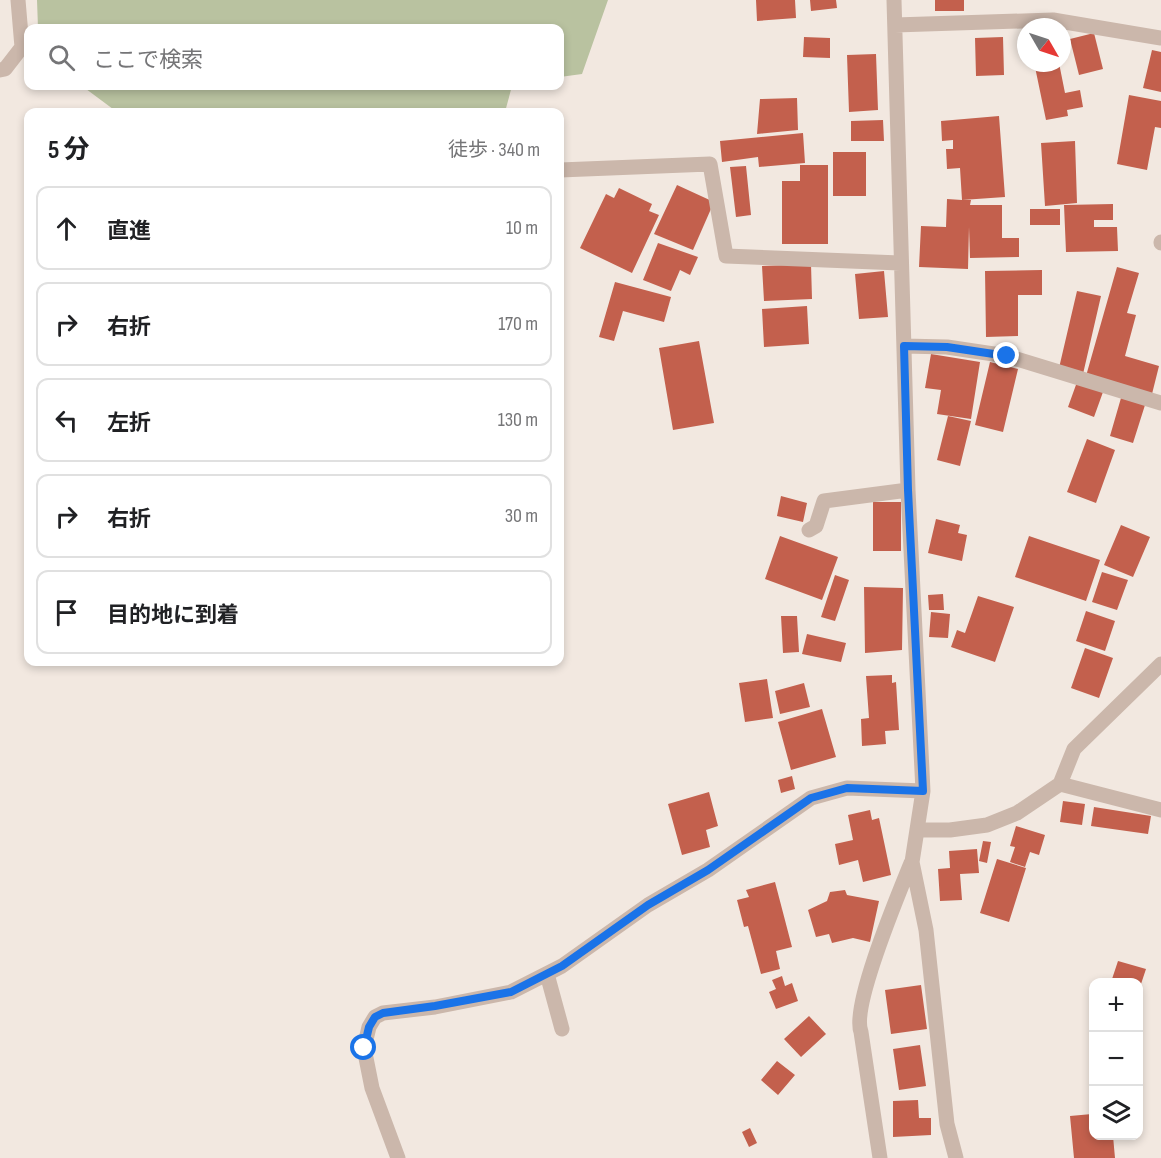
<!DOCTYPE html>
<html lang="ja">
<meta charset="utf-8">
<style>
:root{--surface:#fff;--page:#f2f2f2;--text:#202124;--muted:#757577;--line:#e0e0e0}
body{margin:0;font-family:"Sofia Sans Condensed","Noto Sans JP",sans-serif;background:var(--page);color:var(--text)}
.controls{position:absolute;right:18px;bottom:18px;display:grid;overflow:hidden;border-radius:12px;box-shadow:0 3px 9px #0003}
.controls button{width:54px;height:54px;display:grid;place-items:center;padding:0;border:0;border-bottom:2px solid var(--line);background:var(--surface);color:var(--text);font:30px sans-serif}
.compass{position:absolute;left:1017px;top:18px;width:54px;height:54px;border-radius:50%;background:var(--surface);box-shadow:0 3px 9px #0003;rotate:129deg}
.stop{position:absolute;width:18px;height:18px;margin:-14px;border:4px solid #1a73e8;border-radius:50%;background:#fff}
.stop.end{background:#1a73e8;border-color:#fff;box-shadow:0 2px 6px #0008}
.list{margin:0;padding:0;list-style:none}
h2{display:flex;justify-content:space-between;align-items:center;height:78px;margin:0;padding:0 24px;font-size:26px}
h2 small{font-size:20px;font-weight:400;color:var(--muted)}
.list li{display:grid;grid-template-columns:39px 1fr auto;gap:18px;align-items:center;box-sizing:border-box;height:84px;margin:0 12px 12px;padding:0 12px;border:2px solid var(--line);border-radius:12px}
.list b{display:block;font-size:22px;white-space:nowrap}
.list em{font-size:20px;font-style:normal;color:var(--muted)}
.icon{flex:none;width:33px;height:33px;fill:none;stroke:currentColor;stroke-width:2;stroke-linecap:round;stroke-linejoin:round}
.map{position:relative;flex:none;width:1161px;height:1158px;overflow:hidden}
.search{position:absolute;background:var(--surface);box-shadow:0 3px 9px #0003;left:24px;top:24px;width:540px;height:66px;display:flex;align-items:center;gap:15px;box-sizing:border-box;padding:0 21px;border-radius:12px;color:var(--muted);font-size:22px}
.panel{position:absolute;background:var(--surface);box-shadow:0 3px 9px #0003;left:24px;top:108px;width:540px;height:558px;border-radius:12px}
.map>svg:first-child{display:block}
.green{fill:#b9c2a0}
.building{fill:#c3604d}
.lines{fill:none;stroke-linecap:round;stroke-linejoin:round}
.minor{stroke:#cbb7ab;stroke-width:15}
.route{stroke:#1a73e8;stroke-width:8}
</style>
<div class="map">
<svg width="1161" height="1158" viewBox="0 0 1161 1158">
<rect width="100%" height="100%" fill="#f2e8e0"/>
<!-- green -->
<path class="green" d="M37 0H608L582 74 560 77V28H38Z
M82 86H512L505 112H117Z"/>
<!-- building -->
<path class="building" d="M756 0H795L796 18 757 21Z
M810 0H836L837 8 811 11Z
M935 0H964V11H935Z
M1094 33 1103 69 1079 75 1070 39Z
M804 37 830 38V58L803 57Z
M1003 37 1004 75 976 76 975 38Z
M1152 50 1161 52V92L1143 88Z
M876 54 878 110 849 112 847 55Z
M1052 63H1059L1065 93 1080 90 1083 107 1067 110 1068 116 1046 120 1035 67Z
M1129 95 1161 101V128L1155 127 1147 170 1117 164Z
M797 98 798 130 757 134 760 99Z
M999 116 1005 197 962 200H971L970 205H1002V238H1019V257L970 258 969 227 968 269 919 267 921 226 946 227 947 199 962 200 960 168 947 169 946 149H953V140L942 141 941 121Z
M883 120 884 141H851V121Z
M803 133 805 163 759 167 758 157 722 162 720 141Z
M1075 141 1077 203 1045 206 1041 143Z
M833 152H866V196H833Z
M800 165H828V244H782V181H800Z
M746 166 751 215 736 217 730 167Z
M677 185 714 202 693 250 654 234Z
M619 188 652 204 649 211 659 215 632 273 580 248 606 194 614 198Z
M1113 204V220H1094V227H1117L1118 251 1066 252 1064 205Z
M1030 209H1060V225H1030Z
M658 243 698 257 690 275 680 270 671 291 643 280Z
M811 264 812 299 764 301 762 266Z
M1117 267 1139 273 1127 313 1136 315 1125 356 1159 366 1152 394 1086 376Z
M1042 270V295H1018V336L986 337 985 271Z
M884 271 888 317 859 319 855 274Z
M615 282 671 297 664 322 623 311 614 341 599 337Z
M1077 291 1101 296 1083 374 1059 368Z
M807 306 809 344 764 347 762 309Z
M699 341 714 423 673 430 659 348Z
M931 354 980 362 971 419 937 414 941 390 925 388Z
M990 362 1018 369 1003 432 975 425Z
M1077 382 1103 392 1094 417 1068 407Z
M1121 398 1145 405 1133 443 1110 436Z
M948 416 971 421 960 466 937 460Z
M1087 439 1115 450 1096 503 1067 492Z
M781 496 807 503 803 522 777 516Z
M873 502H901V551H873Z
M936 519 960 525 958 533 967 535 962 561 928 553Z
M1121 525 1150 537 1133 577 1104 565Z
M780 536 838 557 822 600 765 579Z
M1029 536 1100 560 1086 601 1015 577Z
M1102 572 1128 580 1117 610 1092 602Z
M835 575 849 580 835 621 821 617Z
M864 587 903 588 902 650 865 653Z
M943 594 944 610H929L928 595Z
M978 596 1014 607 995 662 951 647 957 630 965 633Z
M1086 611 1115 621 1105 651 1076 641Z
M931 612 950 614 948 638 929 637Z
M781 616H797L799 652 783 653Z
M807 634 846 643 841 662 802 654Z
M1085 648 1113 658 1099 698 1071 688Z
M892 675V683L896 682 899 730 885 731 886 744 862 746 861 719 869 718 866 676Z
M767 679 773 718 745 722 739 683Z
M804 683 810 707 780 714 775 691Z
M822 709 836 757 791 770 778 722Z
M792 776 795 789 781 793 778 780Z
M709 792 718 826 706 830 710 847 682 855 668 804Z
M1063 801 1085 804 1082 825 1060 822Z
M1094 807 1151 816 1148 834 1091 826Z
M870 810 872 820 879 818 891 875 863 882 858 860 839 865 835 844 853 840 848 815Z
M1016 826 1045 835 1039 855 1030 852 1025 867 1010 862 1015 847 1010 846Z
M983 841 991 842 987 863 979 861Z
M977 849 979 873 960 874 962 900 940 901 938 869 950 868 949 851Z
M997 859 1026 868 1009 922 980 913Z
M775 882 792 947 776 951 780 969 761 974 748 926 744 927 737 900 749 897 746 890Z
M845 890 847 895 879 901 870 942 853 938 832 943 829 934 816 937 808 910 827 901 830 892Z
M1118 961 1146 969 1139 990 1138 982H1111Z
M782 976 785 986 792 983 798 1001 776 1009 769 992 776 989 772 980Z
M921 985 927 1029 891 1034 885 990Z
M809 1016 826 1034 801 1057 784 1039Z
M920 1045 926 1086 899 1090 893 1049Z
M777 1061 795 1075 778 1095 761 1080Z
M918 1100 919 1118H931V1135L893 1137V1101Z
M1092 1114 1094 1136H1113L1115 1158H1074L1070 1116Z
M750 1128 757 1143 749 1147 742 1132Z"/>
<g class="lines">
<!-- minor -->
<path class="minor" d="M894 0 908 490 923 791 912 862 926 930 947 1124 956 1158
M895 25 1053 20 1161 38
M0 70 5 69 22 47 18 0
M560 170 710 164 726 256 900 263
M1161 243V242
M904 346 947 347 1007 356 1161 403
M809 530 816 526 824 501 908 490
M1060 784 1161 810
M917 830H950L987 825 1017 813 1060 784 1074 749 1161 664
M547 974 562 1029
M398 1158 372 1088 364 1048 369 1027 375 1017 383 1013 435 1007 511 992 562 966 648 905 708 870 811 798 847 788 923 791
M880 1158 861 1032C851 1006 899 893 911 863"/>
</g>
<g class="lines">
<!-- route -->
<path class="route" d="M364 1048 369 1027 375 1017 383 1013 435 1006 511 992 562 966 648 905 708 870 811 798 847 788 923 791 908 490 904 346 947 347 1007 356"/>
</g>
</svg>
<div class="controls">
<button>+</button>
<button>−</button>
<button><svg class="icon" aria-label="layers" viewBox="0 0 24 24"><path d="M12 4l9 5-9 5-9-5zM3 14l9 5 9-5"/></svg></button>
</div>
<svg class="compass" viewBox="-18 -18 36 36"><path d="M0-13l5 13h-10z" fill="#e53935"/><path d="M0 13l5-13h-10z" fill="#757577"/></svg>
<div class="stop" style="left:364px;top:1048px"></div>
<div class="stop end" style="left:1007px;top:356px"></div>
<div class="search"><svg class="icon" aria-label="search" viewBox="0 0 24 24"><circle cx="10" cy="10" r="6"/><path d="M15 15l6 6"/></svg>ここで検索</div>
<section class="panel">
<h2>5 分<small>徒歩 · 340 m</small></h2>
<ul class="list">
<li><svg class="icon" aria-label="ahead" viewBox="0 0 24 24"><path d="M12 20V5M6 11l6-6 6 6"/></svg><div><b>直進</b></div><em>10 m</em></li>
<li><svg class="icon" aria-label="right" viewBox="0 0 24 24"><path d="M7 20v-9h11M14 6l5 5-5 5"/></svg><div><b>右折</b></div><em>170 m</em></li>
<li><svg class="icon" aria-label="left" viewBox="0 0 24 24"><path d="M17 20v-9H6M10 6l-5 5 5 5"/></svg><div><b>左折</b></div><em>130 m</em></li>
<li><svg class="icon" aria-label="right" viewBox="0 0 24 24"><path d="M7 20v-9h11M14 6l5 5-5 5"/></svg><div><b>右折</b></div><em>30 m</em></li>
<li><svg class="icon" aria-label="arrive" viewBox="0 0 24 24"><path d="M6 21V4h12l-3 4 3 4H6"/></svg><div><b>目的地に到着</b></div></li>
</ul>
</section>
</div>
